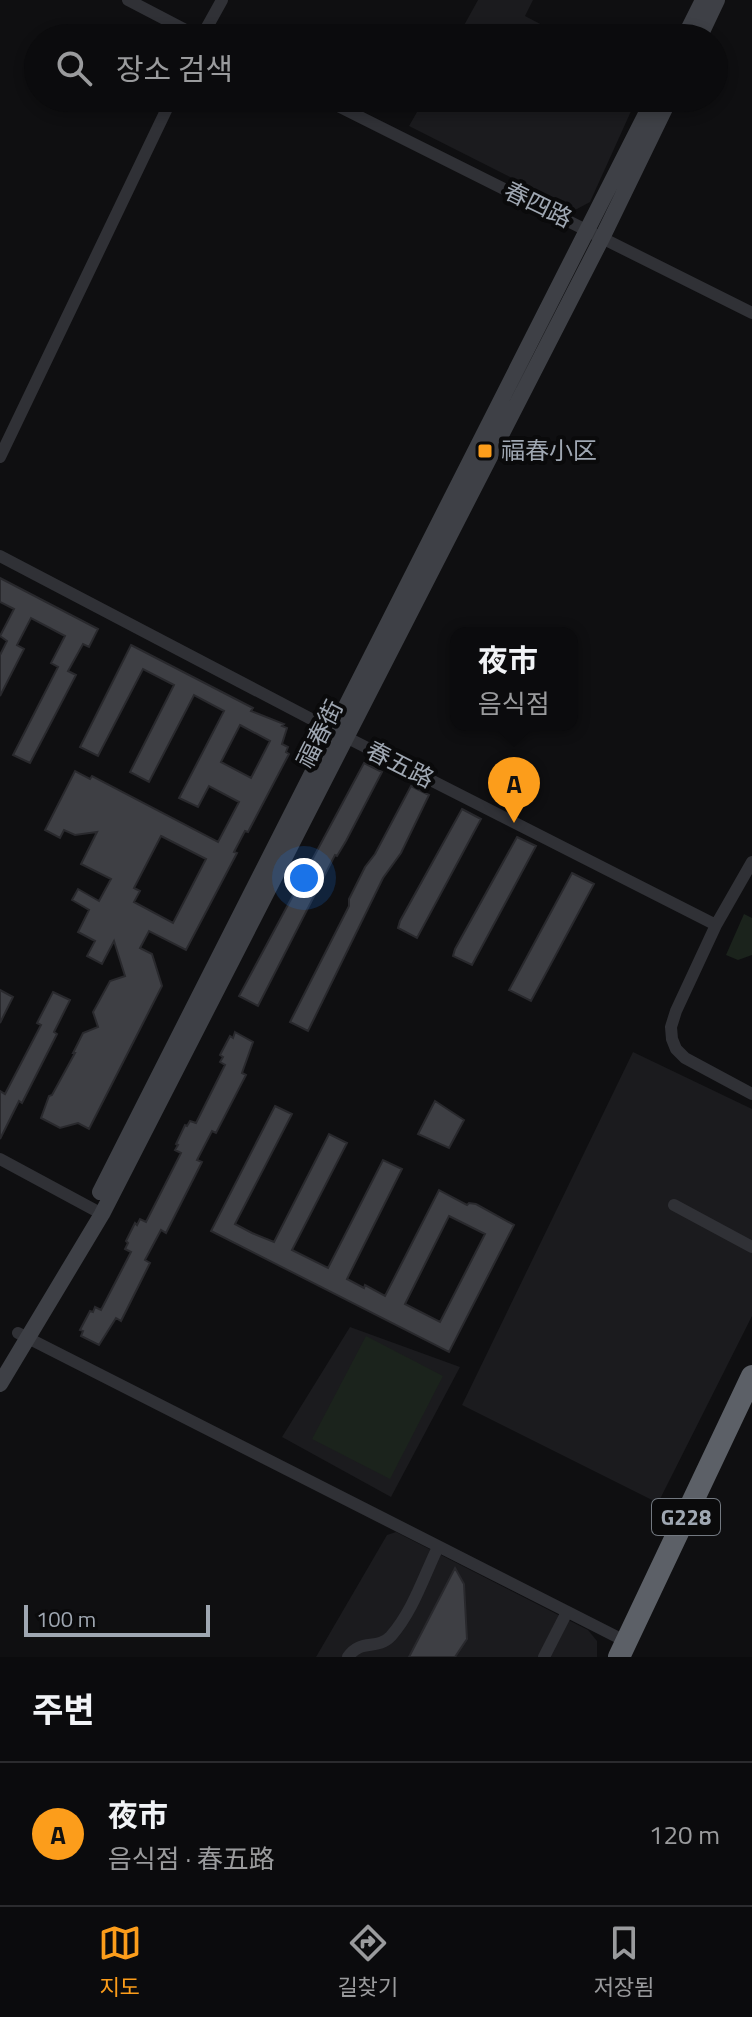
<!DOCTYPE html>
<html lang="ko">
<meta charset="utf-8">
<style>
:root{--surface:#0b0b0d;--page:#141416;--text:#f1f3f6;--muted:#9a9b9d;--line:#2b2b2e;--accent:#fc9d1b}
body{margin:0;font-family:"Titillium Web","Noto Sans KR",sans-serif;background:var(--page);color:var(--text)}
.scale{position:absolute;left:24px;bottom:20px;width:186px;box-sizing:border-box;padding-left:8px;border:4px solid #9fa7b2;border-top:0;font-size:22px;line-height:28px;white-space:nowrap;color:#9fa7b2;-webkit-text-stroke:6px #0a0a0b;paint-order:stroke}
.you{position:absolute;left:304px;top:878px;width:28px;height:28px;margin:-20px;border:6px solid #fff;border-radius:50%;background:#1a73e8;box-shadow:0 0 0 12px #1a73e833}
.badge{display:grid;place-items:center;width:52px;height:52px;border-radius:50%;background:var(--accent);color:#111;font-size:26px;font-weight:700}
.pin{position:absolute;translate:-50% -66px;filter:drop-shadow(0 2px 4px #0008)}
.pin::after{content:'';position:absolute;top:42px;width:28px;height:24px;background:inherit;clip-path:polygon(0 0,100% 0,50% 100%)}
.popup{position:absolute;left:450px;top:627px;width:128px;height:104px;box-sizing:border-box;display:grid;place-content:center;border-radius:16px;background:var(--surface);filter:drop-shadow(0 2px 6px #0005);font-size:26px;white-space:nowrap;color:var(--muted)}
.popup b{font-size:30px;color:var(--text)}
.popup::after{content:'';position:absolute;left:50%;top:100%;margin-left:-16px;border:16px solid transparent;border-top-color:var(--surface)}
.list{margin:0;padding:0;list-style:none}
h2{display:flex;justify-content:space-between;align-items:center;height:104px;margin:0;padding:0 32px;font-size:34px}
h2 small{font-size:26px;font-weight:400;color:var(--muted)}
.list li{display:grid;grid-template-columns:52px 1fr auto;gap:24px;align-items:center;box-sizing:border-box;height:144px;padding:0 32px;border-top:2px solid var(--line)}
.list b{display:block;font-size:30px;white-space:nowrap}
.list p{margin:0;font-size:26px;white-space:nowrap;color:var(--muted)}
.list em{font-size:26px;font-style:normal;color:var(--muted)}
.icon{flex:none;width:44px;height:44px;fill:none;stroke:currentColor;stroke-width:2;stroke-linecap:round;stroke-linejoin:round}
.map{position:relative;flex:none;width:752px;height:1657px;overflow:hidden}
.search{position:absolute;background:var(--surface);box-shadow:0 4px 12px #0003;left:24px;right:24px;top:24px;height:88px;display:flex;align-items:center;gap:20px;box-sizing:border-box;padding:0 28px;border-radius:44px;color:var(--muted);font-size:30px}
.sheet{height:248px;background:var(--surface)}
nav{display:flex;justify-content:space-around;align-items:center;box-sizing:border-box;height:112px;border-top:2px solid var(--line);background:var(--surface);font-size:22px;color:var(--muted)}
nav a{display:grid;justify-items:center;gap:4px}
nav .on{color:var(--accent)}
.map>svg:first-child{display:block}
.built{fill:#1b1b1e}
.green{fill:#1b231c}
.building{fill:#3e3f44;stroke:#29292d;stroke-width:2;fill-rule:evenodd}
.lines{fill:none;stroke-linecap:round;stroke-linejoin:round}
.street{stroke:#303136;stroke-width:12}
.secondary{stroke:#3e4046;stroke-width:16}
.highway{stroke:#5c6067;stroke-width:22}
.poi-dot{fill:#fc9d1b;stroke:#0a0a0b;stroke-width:3}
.labels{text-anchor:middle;stroke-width:8;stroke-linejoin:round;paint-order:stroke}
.shield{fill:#0a0a0b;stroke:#727880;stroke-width:2}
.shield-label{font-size:22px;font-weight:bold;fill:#9fa7b2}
.street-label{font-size:24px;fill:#9fa7b2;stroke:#0a0a0b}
.poi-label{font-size:24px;fill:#9fa7b2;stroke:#0a0a0b;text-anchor:start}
</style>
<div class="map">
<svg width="752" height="1657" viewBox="0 0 752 1657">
<rect width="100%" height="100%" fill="#0f0f11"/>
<!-- built -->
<path class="built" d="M478 0H533L525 16 567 38H457Z
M425 98H637L590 202 575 210 409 126Z
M633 1052 752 1109V1316L658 1503 462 1405Z
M350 1327 460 1367 391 1497 282 1437Z
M396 1532 588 1630 597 1641V1657H316L387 1535Z"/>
<!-- green -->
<path class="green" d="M744 914 752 918V955L738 960 726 955Z
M366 1336 443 1376 390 1479 312 1439Z"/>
<!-- building -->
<path class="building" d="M0 578 98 629 89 647 83 644 68 671 76 675 30 763 13 755 58 667 51 663 65 636 31 618 17 645 24 649 0 696V655L7 641 0 636 14 609 0 602Z
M131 645 253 708 251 711 284 724 282 726 287 728 282 744 288 747 286 752 289 754 248 832 245 831 234 852 237 853 186 950 149 931 140 948 152 954 162 986 89 1129 78 1123 60 1128 41 1118 49 1096 52 1095 75 1053H73L83 1033 98 1027 93 1012 110 981 125 976 114 941 102 964 87 956 95 941 78 932 89 910 72 900 78 889 99 901 111 879 81 864 97 832 75 835 64 830 60 838 45 830 75 771 90 779 92 776 218 842 239 802 209 786 198 807 179 798 224 711 194 695 149 782 130 772 174 685 143 669 98 756 80 747ZM240 725 270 741 251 778 221 762ZM161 836 206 859 173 923 134 902 140 891 134 888Z
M364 763 382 772 346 841 337 856 335 855 258 1006 239 996Z
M411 786 429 795 401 853 383 878 308 1031 290 1022 349 906V899L365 867 375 854Z
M462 809 481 819 417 938 398 928 400 921Z
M517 837 536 846 472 965 453 956 455 949Z
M572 873 594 884 531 1001 509 990Z
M0 990 13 997 0 1023Z
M53 992 70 1000 54 1032 57 1034 22 1103 19 1101 0 1139V1091L5 1094 41 1025 37 1023Z
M235 1032 253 1042 242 1073 246 1075 216 1133 212 1131 197 1160 202 1162 166 1233 161 1230 145 1260 150 1263 121 1321 116 1318 99 1345 81 1336 83 1331 80 1330 90 1311 93 1312 95 1307 101 1310 131 1252 125 1249 128 1243 126 1241 135 1223 137 1225 140 1219 146 1222 181 1153 175 1150 178 1145 176 1144 185 1125 187 1126 190 1121 196 1123 225 1065 220 1062 223 1057 220 1055 230 1036 233 1038Z
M435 1101 464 1120 449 1148 418 1134Z
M275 1106 292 1114 235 1224 252 1233 274 1242 329 1134 347 1143 292 1250 328 1268 383 1160 402 1169 347 1279 364 1288 365 1285 385 1296 439 1190 467 1205 469 1203 476 1204 514 1225 449 1352 211 1231ZM449 1216 485 1234 440 1322 405 1304Z
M455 1568 464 1584 467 1639 455 1657H409Z"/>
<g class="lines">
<!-- street -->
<path class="street" d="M128 0 201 38
M201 38 222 0
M322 98 752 313
M0 457 172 98
M0 556 334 731 716 925
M752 862 716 925 676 1011 671 1027 672 1039 676 1049 685 1058 752 1094
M0 1159 102 1214
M674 1205 752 1247
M18 1333 627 1642
M348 1657C361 1638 377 1651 391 1636 413 1611 424 1576 438 1547
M544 1657 567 1612"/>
<!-- secondary -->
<path class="secondary" d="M684 38 703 0
M699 38 717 0
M100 1192 654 98
M0 1384 102 1214 602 238 670 98"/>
<!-- highway -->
<path class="highway" d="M619 1657 752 1376"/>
</g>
<!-- markers -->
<rect class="poi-dot" x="477" y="443" width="16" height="16" rx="4"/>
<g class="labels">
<!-- shield labels -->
<rect class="shield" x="652" y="1499" width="68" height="36" rx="6"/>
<g class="shield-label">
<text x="686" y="1525">G228</text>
</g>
<!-- street labels -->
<g class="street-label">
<text transform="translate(538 205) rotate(26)" y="8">春四路</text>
<text transform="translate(320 734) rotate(-63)" y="8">福春街</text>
<text transform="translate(400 765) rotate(27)" y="8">春五路</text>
</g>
<!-- poi labels -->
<g class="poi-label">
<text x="501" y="459">福春小区</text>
</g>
</g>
</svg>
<div class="scale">100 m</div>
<div class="you"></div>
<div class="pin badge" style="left:514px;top:823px">A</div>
<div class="popup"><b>夜市</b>음식점</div>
<div class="search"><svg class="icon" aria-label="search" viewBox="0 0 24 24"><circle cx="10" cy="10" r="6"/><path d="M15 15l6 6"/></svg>장소 검색</div>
</div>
<section class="sheet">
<h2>주변<small></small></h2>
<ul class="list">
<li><span class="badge">A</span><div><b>夜市</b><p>음식점 · 春五路</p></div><em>120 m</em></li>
</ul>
</section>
<nav>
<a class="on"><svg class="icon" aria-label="map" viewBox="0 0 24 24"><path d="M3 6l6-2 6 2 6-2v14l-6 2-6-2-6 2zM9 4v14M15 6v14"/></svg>지도</a>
<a><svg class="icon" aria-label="directions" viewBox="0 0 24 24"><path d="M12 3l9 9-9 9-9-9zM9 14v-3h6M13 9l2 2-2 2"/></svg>길찾기</a>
<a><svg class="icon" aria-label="saved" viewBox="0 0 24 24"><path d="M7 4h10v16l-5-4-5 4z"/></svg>저장됨</a>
</nav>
